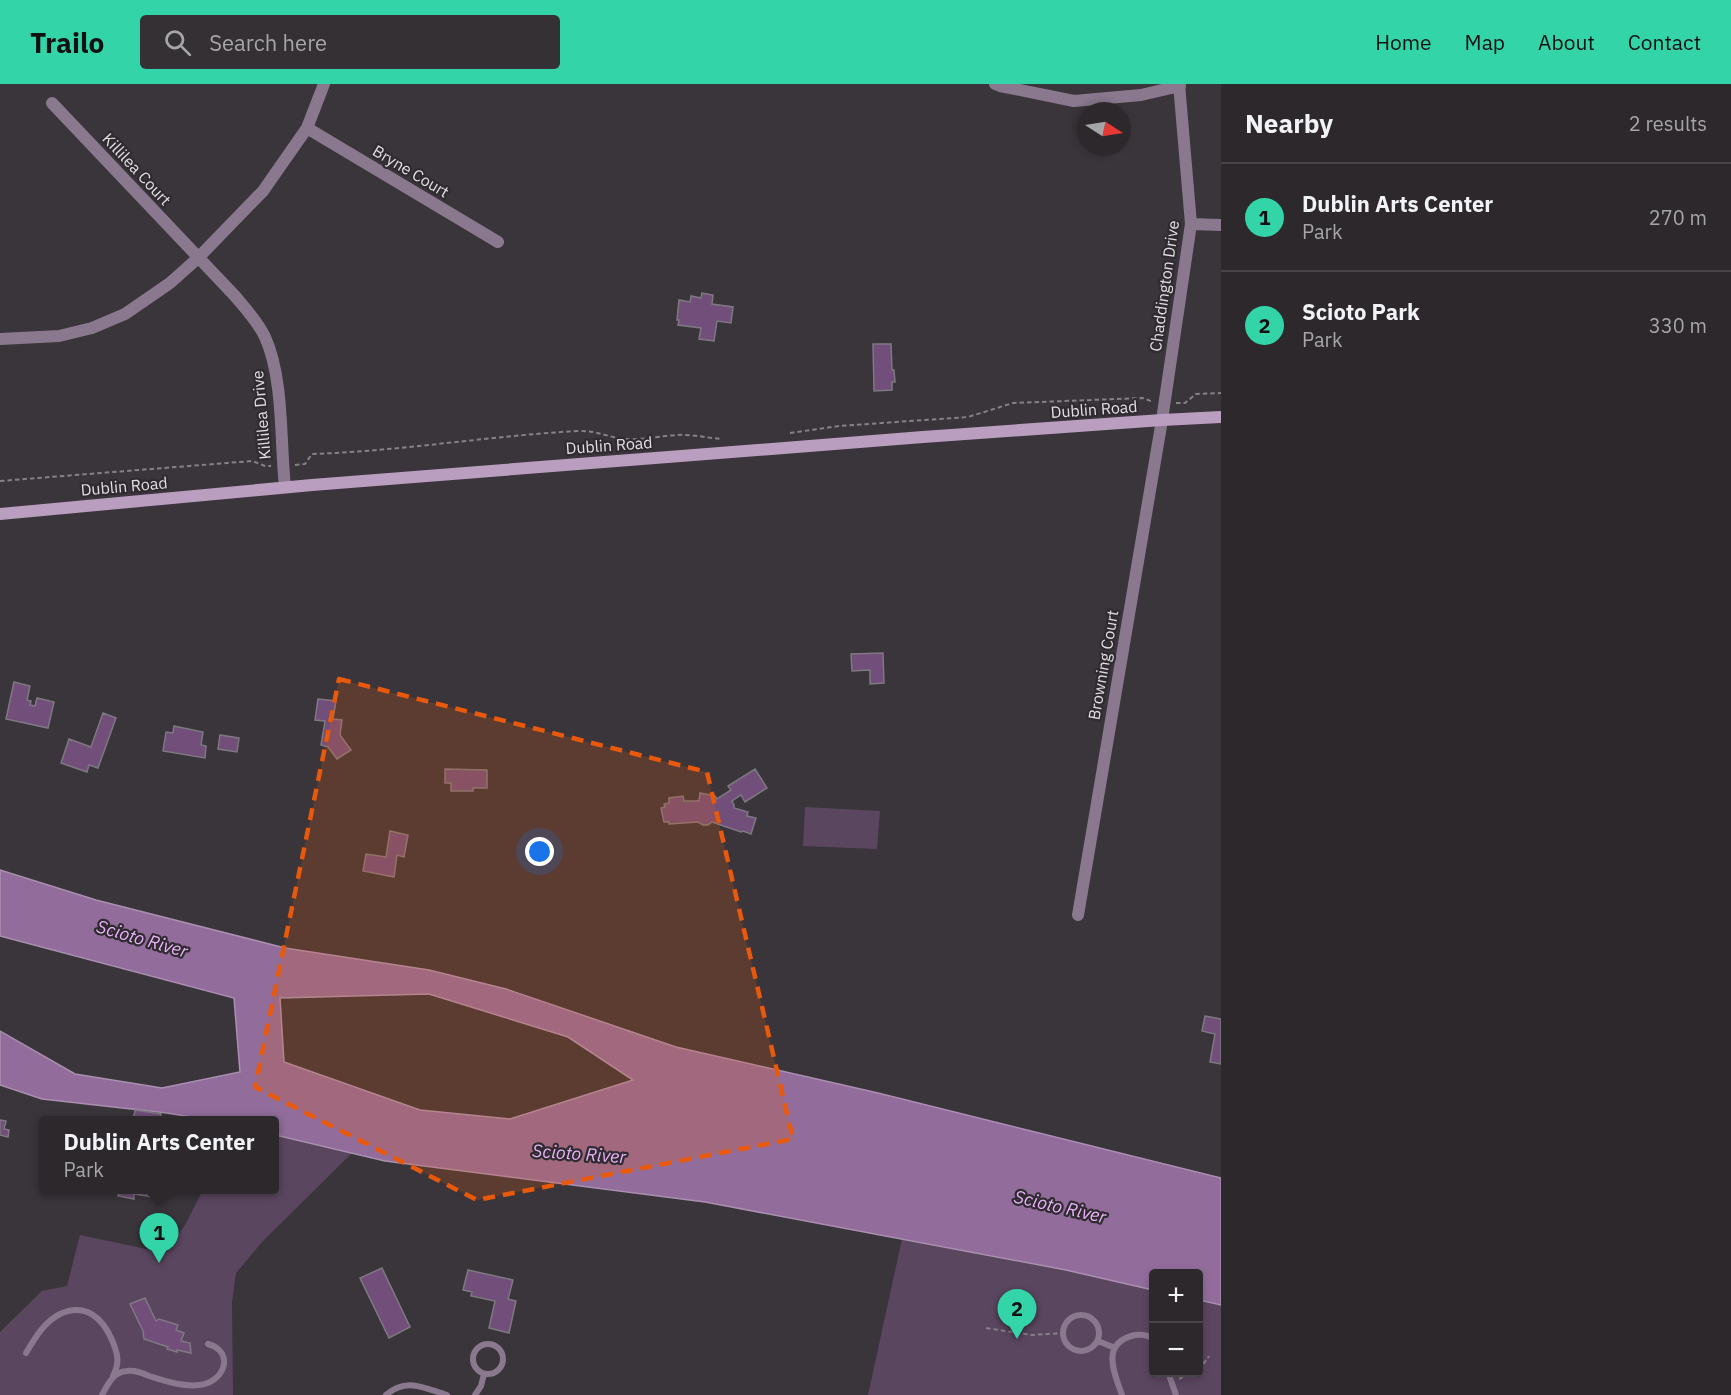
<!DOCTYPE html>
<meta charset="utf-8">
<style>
:root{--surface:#2c282c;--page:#343034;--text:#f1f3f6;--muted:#a6a6a9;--line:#484448;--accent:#33d4a8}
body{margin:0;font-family:"IBM Plex Sans",sans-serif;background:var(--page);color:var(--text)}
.controls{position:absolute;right:18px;bottom:18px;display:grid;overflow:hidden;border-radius:6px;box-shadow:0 3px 9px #0003}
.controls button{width:54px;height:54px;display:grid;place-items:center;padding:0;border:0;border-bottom:2px solid var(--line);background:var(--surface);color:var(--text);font:30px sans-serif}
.compass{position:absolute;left:1077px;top:18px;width:54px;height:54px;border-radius:50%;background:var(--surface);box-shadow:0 3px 9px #0003;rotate:102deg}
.you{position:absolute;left:540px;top:768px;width:21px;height:21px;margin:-15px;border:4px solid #fff;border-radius:50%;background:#1a73e8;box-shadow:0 0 0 9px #1a73e833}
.badge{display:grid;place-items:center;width:39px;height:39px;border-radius:50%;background:var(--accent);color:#111;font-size:20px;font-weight:700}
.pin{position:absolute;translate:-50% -50px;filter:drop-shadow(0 2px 3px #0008)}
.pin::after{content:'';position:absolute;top:32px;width:21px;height:18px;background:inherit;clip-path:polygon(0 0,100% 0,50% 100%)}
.popup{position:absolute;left:39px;top:1032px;width:240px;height:78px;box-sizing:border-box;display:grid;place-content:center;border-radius:6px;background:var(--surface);filter:drop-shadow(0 2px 4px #0005);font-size:20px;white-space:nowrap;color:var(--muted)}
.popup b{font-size:22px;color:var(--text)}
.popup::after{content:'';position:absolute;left:50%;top:100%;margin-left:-12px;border:12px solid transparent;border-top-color:var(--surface)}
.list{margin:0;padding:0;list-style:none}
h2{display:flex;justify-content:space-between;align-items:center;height:78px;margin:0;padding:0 24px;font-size:26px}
h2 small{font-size:20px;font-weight:400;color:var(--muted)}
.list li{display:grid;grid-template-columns:39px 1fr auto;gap:18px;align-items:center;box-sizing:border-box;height:108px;padding:0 24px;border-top:2px solid var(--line)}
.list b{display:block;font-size:22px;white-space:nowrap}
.list p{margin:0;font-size:20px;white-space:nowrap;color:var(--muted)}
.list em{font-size:20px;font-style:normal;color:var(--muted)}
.icon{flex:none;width:33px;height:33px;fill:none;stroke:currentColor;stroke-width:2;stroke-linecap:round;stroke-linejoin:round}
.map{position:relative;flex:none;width:1221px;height:1311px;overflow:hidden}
header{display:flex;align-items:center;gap:36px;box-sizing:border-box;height:84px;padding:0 30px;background:var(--accent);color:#111}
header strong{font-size:28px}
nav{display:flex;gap:33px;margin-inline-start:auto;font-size:21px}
.search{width:420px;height:54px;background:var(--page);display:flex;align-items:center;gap:15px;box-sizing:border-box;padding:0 21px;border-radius:6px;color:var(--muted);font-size:22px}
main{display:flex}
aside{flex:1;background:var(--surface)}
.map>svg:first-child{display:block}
.green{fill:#5b4660}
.water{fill:#926d9b;stroke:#aa8fb0;stroke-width:1.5;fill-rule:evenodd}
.building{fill:#724f7b;stroke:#7e7980;stroke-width:1.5}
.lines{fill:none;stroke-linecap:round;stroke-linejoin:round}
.path{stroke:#868186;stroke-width:2;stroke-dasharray:4.5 3;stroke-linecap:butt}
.lane{stroke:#8a798e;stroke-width:6}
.street{stroke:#8a798e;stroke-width:12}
.secondary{stroke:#b99ebf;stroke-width:12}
.marked{fill:#e8590c;fill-opacity:0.2;stroke:#e8590c;stroke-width:4.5;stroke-dasharray:12 8;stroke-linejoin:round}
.labels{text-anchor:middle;stroke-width:4.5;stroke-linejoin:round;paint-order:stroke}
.street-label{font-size:16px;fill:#e1dde1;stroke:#302b31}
.water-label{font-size:18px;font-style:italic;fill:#eab2f8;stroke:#302b31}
</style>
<header>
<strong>Trailo</strong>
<div class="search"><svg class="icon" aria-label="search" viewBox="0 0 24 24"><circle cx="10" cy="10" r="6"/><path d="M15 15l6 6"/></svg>Search here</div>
<nav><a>Home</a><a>Map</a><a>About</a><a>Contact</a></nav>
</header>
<main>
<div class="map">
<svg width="1221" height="1311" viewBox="0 0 1221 1311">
<rect width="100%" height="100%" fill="#3a353b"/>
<!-- green -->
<path class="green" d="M805 723 880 727 877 765 803 762Z
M275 1051 352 1069 263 1157 236 1189 232 1218 233 1311H0V1248L42 1207 67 1202 80 1151 165 1169 185 1141 203 1106H274Z
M902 1155 1066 1186 1153 1206 1154 1288H1198L1199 1216 1221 1221V1311H868Z"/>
<!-- water -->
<path class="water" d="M0 786 96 816 285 864 429 886 506 905 676 963 878 1009 1221 1094V1221L1199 1216 1198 1190H1154L1153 1206 1066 1186 705 1118 385 1077 275 1051 274 1036H209L167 1029 42 1015 0 1001V947L75 990 162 1004 240 988 234 914 0 852ZM429 910 568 953 633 996 510 1035 420 1026 284 978 280 914Z"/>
<!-- building -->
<path class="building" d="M702 209 713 211 712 220 733 223 731 239 717 237 714 257 699 255 701 244 678 241 679 236H677L679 216 690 218 691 212 701 214Z
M873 260H891L892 286H894L895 298H892V306L874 307Z
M883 569 884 599 870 600V586L852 587 851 570Z
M14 598 30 602 27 616 31 617 30 621 35 622 37 614 54 618 48 644 6 635Z
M318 615 336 617 333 635 342 636 340 651 351 666 337 675 328 663 321 661 325 637 315 636Z
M103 629 116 634 98 684 89 681 87 688 61 679 69 655 91 663Z
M174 642 203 648 201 661 206 662 205 674 163 667 166 648 173 649Z
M220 651 239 654 237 668 218 665Z
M445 685 487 686V704H473V707H451V699H445Z
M755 685 767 704 745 718 741 711 732 717 734 721V724L748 728 747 732 756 734 751 750 743 747 741 748 712 738 708 741H703L698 738 669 740V738H664L661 724 665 723 664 720 669 719V714L683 712 684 717H699L700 709 715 712 717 715 731 706 728 702Z
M390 747 408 751 404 773 397 771 394 793 363 787 366 770 386 773Z
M1205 932 1221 935V980L1210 978 1215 950 1202 947Z
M135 1026 161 1030 160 1036H133Z
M0 1036 6 1037 4 1045 9 1046 8 1053 0 1051Z
M114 1106H154L153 1113 134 1110V1115L118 1112 119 1106Z
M382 1184 410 1243 389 1254 360 1194Z
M468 1186 513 1196 508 1215 516 1217 509 1249 489 1244 495 1217 471 1212 472 1208 463 1206Z
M145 1214 156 1237 159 1235 178 1241 176 1246 184 1249 181 1257 190 1259 191 1269 177 1266V1268L167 1265 168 1263 144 1255 143 1247 130 1220Z"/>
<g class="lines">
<!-- path -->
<path class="path" d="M1176 319H1185L1196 310 1221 309
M790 349 839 342 968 333 1013 319 1143 314 1153 318
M295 381 305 380 312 370C401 367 489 352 577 347 597 346 609 354 626 355 643 356 660 352 677 351 692 350 707 354 722 355
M0 397 252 377 265 382H271
M986 1244 1032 1251 1063 1249
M1198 1285 1202 1282 1209 1272
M1179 1295 1193 1288"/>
<!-- lane -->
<path class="lane" d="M1063 1249a18 18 0 1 1 36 0a18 18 0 1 1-36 0Z
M1098 1257 1115 1264
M473 1275a15 15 0 1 1 30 0a15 15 0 1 1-30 0Z
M26 1269C35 1254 44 1238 60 1230 86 1218 103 1235 112 1256 118 1270 120 1279 113 1292
M1168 1288 1176 1311
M102 1311C108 1300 113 1288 127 1287 135 1286 142 1289 149 1292 165 1297 182 1303 199 1301 224 1299 236 1268 208 1260
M386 1311C406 1293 424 1304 447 1311
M475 1311 481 1302 484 1290
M1122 1311C1114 1288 1100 1259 1135 1251 1142 1250 1148 1251 1154 1255"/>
<!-- street -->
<path class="street" d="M995 0 1000 2 1074 17 1141 11 1180 2
M52 19 235 212C246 225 258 238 265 253 284 295 280 357 285 403
M307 44 498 158
M1191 140 1221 141
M0 255 59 252 92 244 125 230 170 199 198 174 263 107 307 44 324 0
M1078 831 1162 336 1191 140 1179 0"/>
<!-- secondary -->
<path class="secondary" d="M0 430 312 401 923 353 1162 336 1221 333"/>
</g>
<!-- marked area -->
<path class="marked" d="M339 595 707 688 793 1055 477 1116 255 1003Z"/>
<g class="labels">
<!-- street labels -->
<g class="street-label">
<text transform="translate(137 85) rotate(47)" y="6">Killilea Court</text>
<text transform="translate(411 87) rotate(31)" y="6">Bryne Court</text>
<text transform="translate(1164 202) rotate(-82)" y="6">Chaddington Drive</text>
<text transform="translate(1094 325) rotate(-4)" y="6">Dublin Road</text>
<text transform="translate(261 331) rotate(-95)" y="6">Killilea Drive</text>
<text transform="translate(609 361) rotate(-4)" y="6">Dublin Road</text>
<text transform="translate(124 402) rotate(-5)" y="6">Dublin Road</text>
<text transform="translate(1103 581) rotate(-80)" y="6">Browning Court</text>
</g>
<!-- water labels -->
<g class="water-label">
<text transform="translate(142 855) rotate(16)" y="6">Scioto River</text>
<text transform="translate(579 1070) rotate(4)" y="6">Scioto River</text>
<text transform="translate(1060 1123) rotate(13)" y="6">Scioto River</text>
</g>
</g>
</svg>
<div class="controls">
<button>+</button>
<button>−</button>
</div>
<svg class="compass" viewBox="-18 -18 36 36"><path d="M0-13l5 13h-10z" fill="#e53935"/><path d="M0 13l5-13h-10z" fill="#a6a6a9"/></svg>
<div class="you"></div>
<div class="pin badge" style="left:159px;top:1179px">1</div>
<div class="popup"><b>Dublin Arts Center</b>Park</div>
<div class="pin badge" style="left:1017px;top:1255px">2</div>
</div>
<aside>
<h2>Nearby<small>2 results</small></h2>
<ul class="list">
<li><span class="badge">1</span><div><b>Dublin Arts Center</b><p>Park</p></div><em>270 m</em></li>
<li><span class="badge">2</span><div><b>Scioto Park</b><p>Park</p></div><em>330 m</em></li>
</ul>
</aside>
</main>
